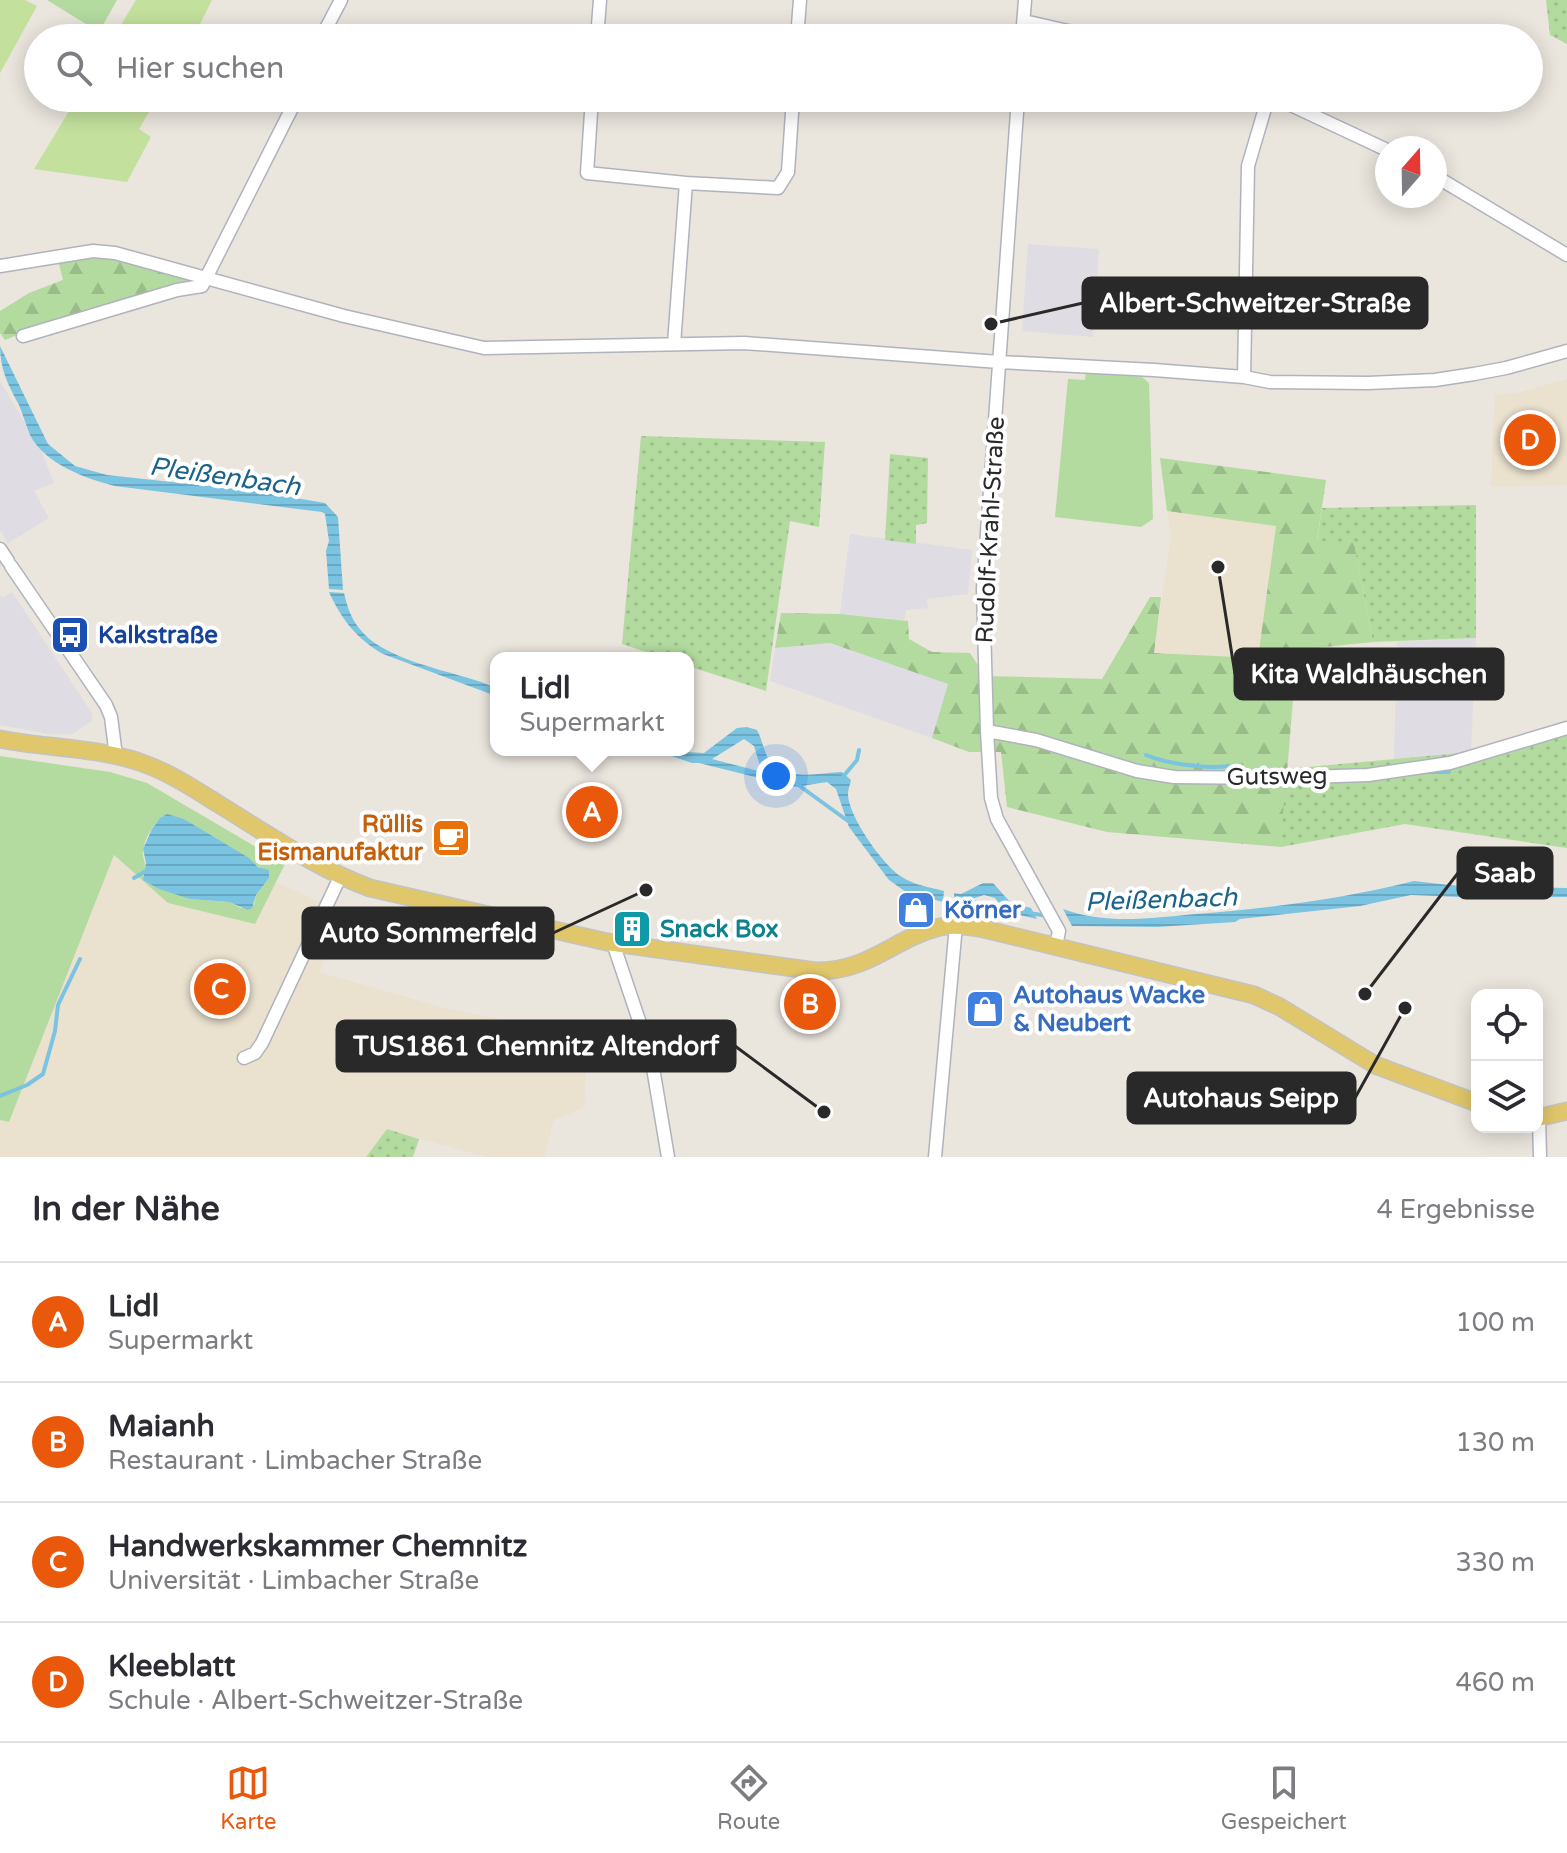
<!DOCTYPE html>
<html lang="de">
<meta charset="utf-8">
<style>
:root{--surface:#fff;--page:#f2f2f3;--text:#2b2b33;--muted:#7c7c81;--line:#e1e1e2;--accent:#ea580c}
body{margin:0;font-family:"Varela Round",sans-serif;background:var(--page);color:var(--text)}
.controls{position:absolute;right:24px;bottom:24px;display:grid;overflow:hidden;border-radius:16px;box-shadow:0 4px 20px #0003}
.controls button{width:72px;height:72px;display:grid;place-items:center;padding:0;border:0;border-bottom:2px solid var(--line);background:var(--surface);color:var(--text);font:40px sans-serif}
.compass{position:absolute;left:1375px;top:136px;width:72px;height:72px;border-radius:50%;background:var(--surface);box-shadow:0 4px 20px #0003;rotate:20deg}
.you{position:absolute;left:776px;top:776px;width:28px;height:28px;margin:-20px;border:6px solid #fff;border-radius:50%;background:#1a73e8;box-shadow:0 0 0 12px #1a73e833}
.badge{display:grid;place-items:center;width:52px;height:52px;border-radius:50%;background:var(--accent);color:#fff;font-size:26px;font-weight:700}
.pin{position:absolute;translate:-50% -50%;border:4px solid #fff;box-shadow:0 2px 8px #0006}
.popup{position:absolute;left:490px;top:652px;width:204px;height:104px;box-sizing:border-box;display:grid;place-content:center;border-radius:16px;background:var(--surface);filter:drop-shadow(0 2px 6px #0005);font-size:26px;white-space:nowrap;color:var(--muted)}
.popup b{font-size:30px;color:var(--text)}
.popup::after{content:'';position:absolute;left:50%;top:100%;margin-left:-16px;border:16px solid transparent;border-top-color:var(--surface)}
.list{margin:0;padding:0;list-style:none}
h2{display:flex;justify-content:space-between;align-items:center;height:104px;margin:0;padding:0 32px;font-size:34px}
h2 small{font-size:26px;font-weight:400;color:var(--muted)}
.list li{display:grid;grid-template-columns:52px 1fr auto;gap:24px;align-items:center;box-sizing:border-box;height:120px;padding:0 32px;border-top:2px solid var(--line)}
.list b{display:block;font-size:30px;white-space:nowrap}
.list p{margin:0;font-size:26px;white-space:nowrap;color:var(--muted)}
.list em{font-size:26px;font-style:normal;color:var(--muted)}
.icon{flex:none;width:44px;height:44px;fill:none;stroke:currentColor;stroke-width:2;stroke-linecap:round;stroke-linejoin:round}
.map{position:relative;flex:none;width:1567px;height:1157px;overflow:hidden}
.search{position:absolute;background:var(--surface);box-shadow:0 4px 20px #0003;left:24px;right:24px;top:24px;height:88px;display:flex;align-items:center;gap:20px;box-sizing:border-box;padding:0 28px;border-radius:44px;color:var(--muted);font-size:30px}
.sheet{height:584px;background:var(--surface)}
nav{display:flex;justify-content:space-around;align-items:center;box-sizing:border-box;height:112px;border-top:2px solid var(--line);background:var(--surface);font-size:22px;color:var(--muted)}
nav a{display:grid;justify-items:center;gap:4px}
nav .on{color:var(--accent)}
.map>svg:first-child{display:block}
.industrial{fill:#dfdde3}
.education{fill:#eae1ce}
.grass{fill:#b3db9f;fill-rule:evenodd}
.forest{fill:url(#forest-firs)}
.park{fill:url(#park-dots)}
.pitch{fill:#c3e19c}
.water{fill:url(#water-rules);fill-rule:evenodd}
.lines{fill:none;stroke-linecap:round;stroke-linejoin:round}
.stream{stroke:#7bc4e1;stroke-width:4}
.minor-casing{stroke:#b0b3bc;stroke-width:15}
.major-casing{stroke:#c3c3c3;stroke-width:19}
.minor{stroke:#fff;stroke-width:12}
.major{stroke:#e1c76b;stroke-width:16}
.labels{text-anchor:middle;stroke-width:8;stroke-linejoin:round;paint-order:stroke}
.street-label{font-size:24px;fill:#292929;stroke:#fff}
.transit-label{font-size:24px;font-weight:bold;fill:#164399;stroke:#fff;text-anchor:start}
.food-label{font-size:24px;font-weight:bold;fill:#c56008;stroke:#fff;text-anchor:end}
.shop-label{font-size:24px;font-weight:bold;fill:#366cbe;stroke:#fff;text-anchor:start}
.culture-label{font-size:24px;font-weight:bold;fill:#0d838f;stroke:#fff;text-anchor:start}
.water-label{font-size:26px;font-style:italic;fill:#1c638b;stroke:#fff}
.leader{fill:none;stroke:#292929;stroke-width:3}
.callout-dot{fill:#292929;stroke:#fff;stroke-width:3}
.callout{fill:#292929;stroke:#292929;stroke-width:3}
.callout-label{font-size:26px;text-anchor:middle;font-weight:bold;fill:#fff}
</style>
<div class="map">
<svg width="1567" height="1157" viewBox="0 0 1567 1157">
<defs>
<pattern id="forest-firs" width="22" height="20" patternUnits="userSpaceOnUse" patternTransform="scale(2)"><rect width="22" height="20" fill="#b3db9f"/><path d="M5 1l3.5 6h-7zM16 11l3.5 6h-7z" fill="#9abc89"/></pattern>
<pattern id="park-dots" width="8" height="8" patternUnits="userSpaceOnUse" patternTransform="scale(2)"><rect width="8" height="8" fill="#b3db9f"/><path d="M2 2h.1M6 6h.1" fill="none" stroke="#9abc89" stroke-width="1.8" stroke-linecap="round"/></pattern>
<pattern id="water-rules" width="6" height="5" patternUnits="userSpaceOnUse" patternTransform="scale(2)"><rect width="6" height="5" fill="#7bc4e1"/><path d="M0 2.5h6" fill="none" stroke="#6aa8c1"/></pattern>
</defs>
<rect width="100%" height="100%" fill="#eae5dd"/>
<!-- industrial -->
<path class="industrial" d="M1028 244 1099 249 1093 337 1022 331Z
M0 381 41 450 54 483 34 491 49 518 8 543 0 530Z
M850 534 972 550 968 594 927 599 928 608 906 610 904 620 840 614Z
M12 592 92 713V721L72 734H49L0 725V595L2 598Z
M1476 638 1471 752 1394 761 1397 642Z
M830 643 948 684 932 738 770 681 775 648Z"/>
<!-- education -->
<path class="education" d="M1567 379V485L1491 487 1495 395 1517 393Z
M1167 511 1276 526 1258 658 1154 653 1171 537Z
M114 855 169 903 255 924 276 882 345 913 319 972 441 1007 546 1029 588 1035 584 1107 554 1120 544 1157H488L387 1130 366 1157H0V1120L9 1122Z"/>
<!-- grass -->
<path class="grass" d="M47 0H117L99 32Z
M1086 372 1142 377 1149 383 1153 519 1141 527 1055 517 1068 379 1085 380Z
M0 756 110 772 147 783 285 864 255 924 168 903 114 855 9 1122 0 1120ZM163 816 184 819 261 868 269 878 256 895 254 905 241 908 229 902 190 899 143 876C148 861 142 862 143 850 145 837 154 824 163 816Z"/>
<!-- forest -->
<path class="forest" d="M97 255 126 258 189 277 186 284 22 333 5 340 0 333V311L29 293 63 280 58 260Z
M1160 458 1326 480 1317 540 1354 542 1373 642 1297 650 1281 847 1107 832 1007 807 1001 752H969L932 738 948 684 830 643 775 648 781 613 840 614 908 621 909 639 932 652 970 653 985 676 1102 679 1150 597H1161L1154 653 1258 658 1276 526 1167 511Z"/>
<!-- park -->
<path class="park" d="M1546 0H1567V44L1550 35Z
M641 436 825 442 819 527 790 521 766 691 688 666V658H664L622 644Z
M890 454 928 458 927 523 916 525V544L885 540Z
M1476 505V638L1373 642 1354 543 1317 541 1322 508Z
M1567 730V848L1405 824 1281 847 1286 769 1471 752Z
M387 1129 419 1139 413 1157H366Z"/>
<!-- pitch -->
<path class="pitch" d="M0 0H25L37 6 0 73Z
M136 0H212L193 38H113Z
M77 98H157L139 129 151 137 127 182 34 169Z"/>
<!-- water -->
<path class="water" d="M0 346 48 444 75 466 107 475 255 491 325 503 338 517 343 590 329 589 326 551 329 541 325 514 322 512 115 486C85 478 46 465 30 435 26 425 23 415 19 405 8 385 0 369 0 346Z
M329 592 344 593C347 606 351 618 359 628 381 659 446 670 481 682L496 688V696L383 654C356 638 342 620 329 592Z
M747 727 757 730C762 739 764 752 769 760 785 782 818 773 842 772L851 780C850 785 848 789 848 793 847 814 883 866 902 877 914 885 929 887 944 891L943 902 906 892 889 880 849 827 836 789 827 782 795 787 699 763H692L654 750 704 753 737 728ZM744 739 754 746 762 772 712 759Z
M167 814 184 819 249 858 258 867 269 870V878L256 895 252 908 248 910 229 902 190 899 159 889 143 880 146 863 143 849 152 829 160 818Z
M1414 881 1458 886 1567 888V897L1485 898 1411 895 1360 906 1240 919 1235 922 1157 927 1072 926 1063 909C1105 925 1152 918 1196 914 1269 908 1343 899 1414 881Z
M983 883H993L1011 903 1031 908 1037 919 1006 912 995 898 984 895 972 899 964 905H955L954 893 961 894Z"/>
<g class="lines">
<!-- stream -->
<path class="stream" d="M1146 755C1167 764 1207 769 1229 766L1239 775
M1426 772H1449
M842 778 857 760 859 750
M797 784 848 821
M134 878 146 871
M967 901 1006 908
M1029 913 1048 916
M0 1096 27 1085 43 1074 55 1031 58 1005 80 959"/>
<!-- minor casing -->
<g class="minor-casing">
<path id="minor" d="M1024 21 1099 38
M321 38 341 0
M597 38 600 0
M797 38 800 0
M1022 38 1025 0
M592 98 587 173 686 183 674 344
M1018 98 983 589 987 731 991 798 997 819 1059 931 1056 946
M1276 98 1387 150
M1435 176 1567 255
M686 183 778 188 788 172 793 98
M0 266 93 251 115 253 344 316 484 348 744 343 999 362 1154 370 1244 377 1270 382 1368 383 1435 380 1474 374 1506 368 1567 351
M23 336 177 290 202 286 297 98
M1244 377 1248 166 1268 98
M0 549 8 561
M11 566 106 705 111 717 116 756
M987 731 1036 740 1137 771 1174 777 1277 778 1368 775 1450 763 1567 728
M613 943 651 1056 668 1157
M244 1058 255 1053 262 1043 340 877
M1539 1118 1540 1157
M935 1157 956 925"/>
</g>
<!-- major casing -->
<g class="major-casing">
<path id="major" d="M0 739C45 748 104 748 145 764 172 774 196 790 220 805 269 835 316 868 370 888L607 942 815 971C869 972 894 938 940 927 955 924 969 926 984 929L1254 995 1280 1007 1375 1065 1477 1103
M1537 1118 1567 1111"/>
</g>
<!-- minor -->
<use href="#minor" class="minor"/>
<!-- major -->
<use href="#major" class="major"/>
</g>
<!-- icons -->
<defs>
<g id="bus-square" transform="scale(2)"><rect x="-9" y="-9" width="18" height="18" rx="4" fill="#1a4fb4" stroke="#fff"/><path d="M-5-6H5V4H4V6H2V4H-2V6H-4V4H-5ZM-3.5-4V0h7V-4ZM-3.5 1.2v1.5H-2V1.2ZM2 1.2v1.5H3.5V1.2Z" fill="#fff"/></g>
<g id="cafe-square" transform="scale(2)"><rect x="-9" y="-9" width="18" height="18" rx="4" fill="#e8710a" stroke="#fff"/><path d="M-5.5-4.5H6V0H3Q3 3.5 0 3.5H-2.5Q-5.5 3.5-5.5 0ZM3-3.2v2h1.7v-2ZM-6 4.5H4V6H-6Z" fill="#fff"/></g>
<g id="shop-square" transform="scale(2)"><rect x="-9" y="-9" width="18" height="18" rx="4" fill="#3f7fe0" stroke="#fff"/><path d="M-5-2.5h2.3a2.7 3.5 0 0 1 5.4 0H5L5.5 6h-11ZM-1.5-2.5h3a1.5 2.3 0 0 0-3 0Z" fill="#fff"/></g>
<g id="building-square" transform="scale(2)"><rect x="-9" y="-9" width="18" height="18" rx="4" fill="#0f9aa8" stroke="#fff"/><path d="M-4-6H4V6H1V3H-1V6H-4ZM-2.5-4.3h1.7v1.8h-1.7ZM.8-4.3h1.7v1.8H.8ZM-2.5-1h1.7V.8h-1.7ZM.8-1h1.7V.8H.8Z" fill="#fff"/></g>
</defs>
<g fill-rule="evenodd">
<use href="#bus-square" x="70" y="635"/>
<use href="#cafe-square" x="451" y="838"/>
<use href="#shop-square" x="916" y="910"/>
<use href="#building-square" x="632" y="929"/>
<use href="#shop-square" x="985" y="1009"/>
</g>
<g class="labels">
<!-- street labels -->
<g class="street-label">
<text transform="translate(990 530) rotate(-87)" y="8">Rudolf-Krahl-Straße</text>
<text transform="translate(1277 776) rotate(-1)" y="8">Gutsweg</text>
</g>
<!-- transit labels -->
<g class="transit-label">
<text x="98" y="643">Kalkstraße</text>
</g>
<!-- food labels -->
<g class="food-label">
<text x="423" y="832">Rüllis<tspan x="423" dy="28">Eismanufaktur</tspan></text>
</g>
<!-- shop labels -->
<g class="shop-label">
<text x="944" y="918">Körner</text>
<text x="1013" y="1003">Autohaus Wacke<tspan x="1013" dy="28">&amp; Neubert</tspan></text>
</g>
<!-- culture labels -->
<g class="culture-label">
<text x="660" y="937">Snack Box</text>
</g>
<!-- water labels -->
<g class="water-label">
<text transform="translate(225 476) rotate(8)" y="9">Pleißenbach</text>
<text transform="translate(1161 899) rotate(-2)" y="9">Pleißenbach</text>
</g>
</g>
<!-- callouts -->
<path class="leader" d="M991 324L1083 303M1218 567L1235 674M1365 994L1458 873M646 890L553 933M824 1112L735 1046M1405 1008L1355 1098"/>
<g class="callout-dot">
<circle cx="991" cy="324" r="8"/>
<circle cx="1218" cy="567" r="8"/>
<circle cx="1365" cy="994" r="8"/>
<circle cx="646" cy="890" r="8"/>
<circle cx="824" cy="1112" r="8"/>
<circle cx="1405" cy="1008" r="8"/>
</g>
<g class="callout">
<rect x="1083" y="278" width="344" height="50" rx="8"/>
<rect x="1235" y="649" width="268" height="50" rx="8"/>
<rect x="1458" y="848" width="94" height="50" rx="8"/>
<rect x="303" y="908" width="250" height="50" rx="8"/>
<rect x="337" y="1021" width="398" height="50" rx="8"/>
<rect x="1128" y="1073" width="227" height="50" rx="8"/>
</g>
<g class="callout-label">
<text x="1255" y="312">Albert-Schweitzer-Straße</text>
<text x="1369" y="683">Kita Waldhäuschen</text>
<text x="1505" y="882">Saab</text>
<text x="428" y="942">Auto Sommerfeld</text>
<text x="536" y="1055">TUS1861 Chemnitz Altendorf</text>
<text x="1241" y="1107">Autohaus Seipp</text>
</g>
</svg>
<div class="controls">
<button><svg class="icon" aria-label="locate" viewBox="0 0 24 24"><circle cx="12" cy="12" r="6"/><path d="M12 2v4M12 18v4M2 12h4M18 12h4"/></svg></button>
<button><svg class="icon" aria-label="layers" viewBox="0 0 24 24"><path d="M12 4l9 5-9 5-9-5zM3 14l9 5 9-5"/></svg></button>
</div>
<svg class="compass" viewBox="-18 -18 36 36"><path d="M0-13l5 13h-10z" fill="#e53935"/><path d="M0 13l5-13h-10z" fill="#7c7c81"/></svg>
<div class="you"></div>
<div class="pin badge" style="left:592px;top:812px">A</div>
<div class="popup"><b>Lidl</b>Supermarkt</div>
<div class="pin badge" style="left:810px;top:1004px">B</div>
<div class="pin badge" style="left:220px;top:989px">C</div>
<div class="pin badge" style="left:1530px;top:440px">D</div>
<div class="search"><svg class="icon" aria-label="search" viewBox="0 0 24 24"><circle cx="10" cy="10" r="6"/><path d="M15 15l6 6"/></svg>Hier suchen</div>
</div>
<section class="sheet">
<h2>In der Nähe<small>4 Ergebnisse</small></h2>
<ul class="list">
<li><span class="badge">A</span><div><b>Lidl</b><p>Supermarkt</p></div><em>100 m</em></li>
<li><span class="badge">B</span><div><b>Maianh</b><p>Restaurant · Limbacher Straße</p></div><em>130 m</em></li>
<li><span class="badge">C</span><div><b>Handwerkskammer Chemnitz</b><p>Universität · Limbacher Straße</p></div><em>330 m</em></li>
<li><span class="badge">D</span><div><b>Kleeblatt</b><p>Schule · Albert-Schweitzer-Straße</p></div><em>460 m</em></li>
</ul>
</section>
<nav>
<a class="on"><svg class="icon" aria-label="map" viewBox="0 0 24 24"><path d="M3 6l6-2 6 2 6-2v14l-6 2-6-2-6 2zM9 4v14M15 6v14"/></svg>Karte</a>
<a><svg class="icon" aria-label="directions" viewBox="0 0 24 24"><path d="M12 3l9 9-9 9-9-9zM9 14v-3h6M13 9l2 2-2 2"/></svg>Route</a>
<a><svg class="icon" aria-label="saved" viewBox="0 0 24 24"><path d="M7 4h10v16l-5-4-5 4z"/></svg>Gespeichert</a>
</nav>
